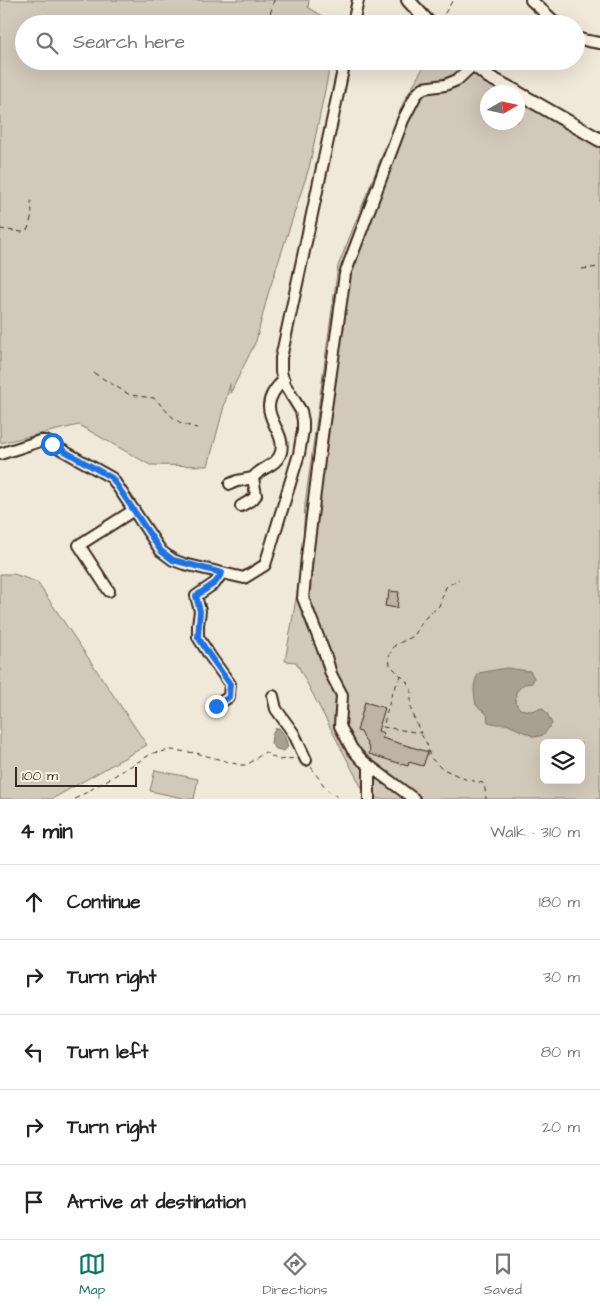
<!DOCTYPE html>
<meta charset="utf-8">
<style>
:root{--surface:#fff;--page:#f2f2f2;--text:#222;--muted:#767676;--line:#e0e0e0;--accent:#0f766e}
body{margin:0;font-family:"Architects Daughter",sans-serif;background:var(--page);color:var(--text)}
.controls{position:absolute;right:15px;bottom:15px;display:grid;overflow:hidden;border-radius:8px;box-shadow:0 5px 20px #0002}
.controls button{width:45px;height:45px;display:grid;place-items:center;padding:0;border:0;border-bottom:1px solid var(--line);background:var(--surface);color:var(--text);font:25px sans-serif}
.compass{position:absolute;left:480px;top:85px;width:45px;height:45px;border-radius:50%;background:var(--surface);box-shadow:0 5px 20px #0002;rotate:81deg}
.scale{position:absolute;left:15px;bottom:12px;width:122px;box-sizing:border-box;padding-left:5px;border:2px solid #3b2a1e;border-top:0;font-size:14px;line-height:18px;white-space:nowrap;color:#3b2a1e;-webkit-text-stroke:4px #fcf5e5;paint-order:stroke}
.stop{position:absolute;width:15px;height:15px;margin:-11px;border:4px solid #1a73e8;border-radius:50%;background:#fff}
.stop.end{background:#1a73e8;border-color:#fff;box-shadow:0 1px 5px #0008}
.list{margin:0;padding:0;list-style:none}
h2{display:flex;justify-content:space-between;align-items:center;height:65px;margin:0;padding:0 20px;font-size:21px}
h2 small{font-size:16px;font-weight:400;color:var(--muted)}
.list li{display:grid;grid-template-columns:32px 1fr auto;gap:15px;align-items:center;box-sizing:border-box;height:75px;padding:0 20px;border-top:1px solid var(--line)}
.list b{display:block;font-size:19px;white-space:nowrap}
.list em{font-size:16px;font-style:normal;color:var(--muted)}
.icon{flex:none;width:28px;height:28px;fill:none;stroke:currentColor;stroke-width:2;stroke-linecap:round;stroke-linejoin:round}
.map{position:relative;flex:none;width:600px;height:799px;overflow:hidden}
.search{position:absolute;background:var(--surface);box-shadow:0 5px 20px #0002;left:15px;right:15px;top:15px;height:55px;display:flex;align-items:center;gap:12px;box-sizing:border-box;padding:0 18px;border-radius:28px;color:var(--muted);font-size:19px}
.sheet{height:440px;background:var(--surface)}
nav{display:flex;justify-content:space-around;align-items:center;box-sizing:border-box;height:70px;border-top:1px solid var(--line);background:var(--surface);font-size:14px;color:var(--muted)}
nav a{display:grid;justify-items:center;gap:2px}
nav .on{color:var(--accent)}
.map>svg:first-child{display:block}
.green{fill:#d2c9ba;stroke:#867a6c;fill-rule:evenodd}
.water{fill:#aaa091;stroke:#7e7163}
.building{fill:#beb3a4;stroke:#3b2a1e}
.lines{fill:none;stroke-linecap:round;stroke-linejoin:round}
.minor-casing{stroke:#3b2a1e;stroke-width:14}
.major-casing{stroke:#3b2a1e;stroke-width:16}
.path{stroke:#3b2a1e;stroke-width:1;stroke-dasharray:5 4;stroke-linecap:butt}
.minor{stroke:#fcf5e5;stroke-width:10}
.major{stroke:#fcf5e5;stroke-width:12}
.route{stroke:#1a73e8;stroke-width:6}
</style>
<div class="map">
<svg width="600" height="799" viewBox="0 0 600 799">
<rect width="100%" height="100%" fill="#f0e9d9"/>
<filter id="ink" filterUnits="userSpaceOnUse"><feTurbulence type="fractalNoise" baseFrequency=".02" numOctaves="2"/><feDisplacementMap in="SourceGraphic" scale="10" xChannelSelector="R" yChannelSelector="G"/><feConvolveMatrix kernelMatrix="1 2 1 2 8 2 1 2 1" color-interpolation-filters="sRGB"/></filter>
<g filter="url(#ink)">
<!-- green -->
<path class="green" d="M0 0H309L308 7 322 16 328 24H24V61H331L309 168 268 294 256 341 230 394V384L208 466 150 465 79 425 0 443Z
M427 61H469L517 92H488V122H518V93L600 140V799H362L365 794 296 662 285 661 302 565 305 504 338 266 404 101ZM544 743H581V780H544Z
M0 574H14L37 582 147 745 52 799H0Z
M155 770 198 779 194 799H187L150 791Z"/>
<!-- water -->
<path class="water" d="M506 668 530 671 534 678 532 683 524 684 516 692 515 702 520 709 531 711 542 708 547 713 552 724 543 735 535 737 506 724H497L488 722 487 714 476 705C474 693 472 684 479 673Z
M276 728H279L285 736 288 747 284 751 276 749 271 744 272 735Z"/>
<!-- building -->
<path class="building" d="M389 591 399 592 397 608 385 606 386 600H388Z
M365 702 385 708 378 731 384 733 382 738 428 752 423 766 409 762 408 766 369 754 370 750 361 732 357 731Z"/>
<g class="lines">
<!-- minor casing -->
<g class="minor-casing">
<path id="minor" d="M531 0 557 24
M353 24 358 0
M576 38 588 41 600 43
M0 454 40 441H46L112 478 161 551 173 560 184 564 244 578 265 565 299 454 303 430V421L301 411 285 385 281 372V358L345 61
M230 484 237 481 253 478
M241 506 253 499 256 495 253 478C260 467 277 467 281 452 287 427 249 412 284 380
M109 591 79 545 134 510
M273 696 276 709 294 734 306 760
M216 705 229 697 230 684 210 656 198 637V625L200 611 196 596 215 583 222 573
M369 799V766
M414 799 363 761 352 749 340 726 342 695 331 674 326 657 303 598 307 557 322 436 345 274 403 120 416 95 423 88 445 85 457 80 473 65"/>
</g>
<!-- major casing -->
<g class="major-casing">
<path id="major" d="M408 0 430 24
M469 61 489 77 517 92
M518 93 600 140"/>
</g>
<!-- path -->
<path class="path" d="M440 21 453 0
M268 22 274 0
M0 229 22 232 28 229 32 215 31 201
M582 269 600 267
M94 373 130 395 154 398C172 415 171 422 197 428
M401 676 392 693 383 727 421 733 411 712V689L407 682 390 665 389 656 395 645 414 636 424 619 439 606 446 587 459 579
M421 734 427 744 430 757 441 768 465 779 483 783 485 789 486 799
M311 767 327 790 341 799
M75 799 153 753 172 750 196 753 240 765H247L265 752 278 760 296 758"/>
<!-- minor -->
<use href="#minor" class="minor"/>
<!-- major -->
<use href="#major" class="major"/>
</g>
</g>
<g class="lines" filter="url(#ink)">
<!-- route -->
<path class="route" d="M52 444 112 478 161 551 173 560 222 573 215 583 196 596 200 611 198 637 210 656 230 684 229 697 216 706"/>
</g>
</svg>
<div class="controls">
<button><svg class="icon" aria-label="layers" viewBox="0 0 24 24"><path d="M12 4l9 5-9 5-9-5zM3 14l9 5 9-5"/></svg></button>
</div>
<svg class="compass" viewBox="-18 -18 36 36"><path d="M0-13l5 13h-10z" fill="#e53935"/><path d="M0 13l5-13h-10z" fill="#767676"/></svg>
<div class="scale">100 m</div>
<div class="stop" style="left:52px;top:444px"></div>
<div class="stop end" style="left:216px;top:706px"></div>
<div class="search"><svg class="icon" aria-label="search" viewBox="0 0 24 24"><circle cx="10" cy="10" r="6"/><path d="M15 15l6 6"/></svg>Search here</div>
</div>
<section class="sheet">
<h2>4 min<small>Walk · 310 m</small></h2>
<ul class="list">
<li><svg class="icon" aria-label="ahead" viewBox="0 0 24 24"><path d="M12 20V5M6 11l6-6 6 6"/></svg><div><b>Continue</b></div><em>180 m</em></li>
<li><svg class="icon" aria-label="right" viewBox="0 0 24 24"><path d="M7 20v-9h11M14 6l5 5-5 5"/></svg><div><b>Turn right</b></div><em>30 m</em></li>
<li><svg class="icon" aria-label="left" viewBox="0 0 24 24"><path d="M17 20v-9H6M10 6l-5 5 5 5"/></svg><div><b>Turn left</b></div><em>80 m</em></li>
<li><svg class="icon" aria-label="right" viewBox="0 0 24 24"><path d="M7 20v-9h11M14 6l5 5-5 5"/></svg><div><b>Turn right</b></div><em>20 m</em></li>
<li><svg class="icon" aria-label="arrive" viewBox="0 0 24 24"><path d="M6 21V4h12l-3 4 3 4H6"/></svg><div><b>Arrive at destination</b></div></li>
</ul>
</section>
<nav>
<a class="on"><svg class="icon" aria-label="map" viewBox="0 0 24 24"><path d="M3 6l6-2 6 2 6-2v14l-6 2-6-2-6 2zM9 4v14M15 6v14"/></svg>Map</a>
<a><svg class="icon" aria-label="directions" viewBox="0 0 24 24"><path d="M12 3l9 9-9 9-9-9zM9 14v-3h6M13 9l2 2-2 2"/></svg>Directions</a>
<a><svg class="icon" aria-label="saved" viewBox="0 0 24 24"><path d="M7 4h10v16l-5-4-5 4z"/></svg>Saved</a>
</nav>
